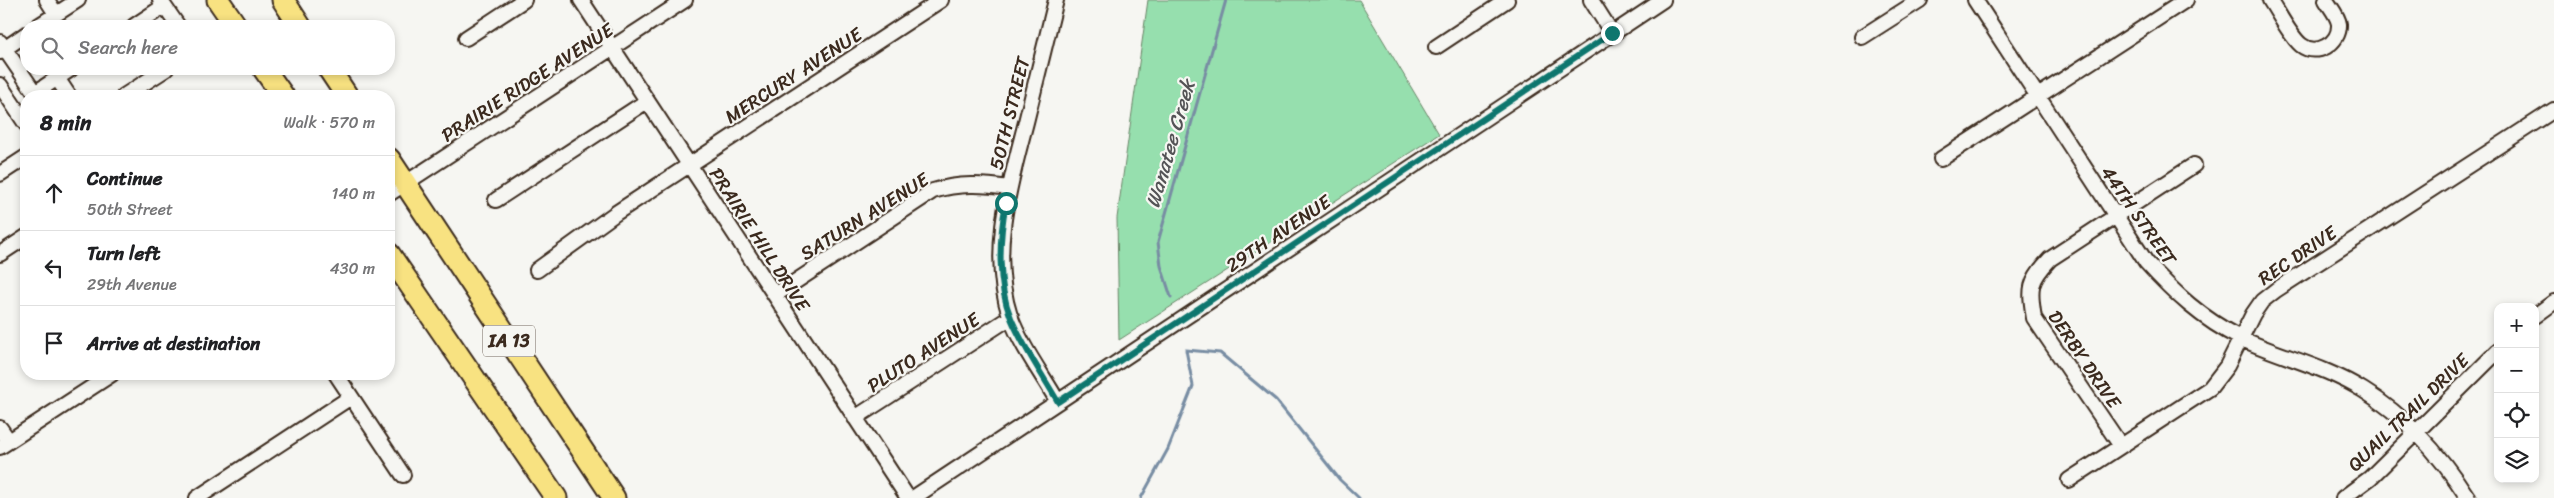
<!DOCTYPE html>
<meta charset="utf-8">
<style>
:root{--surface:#fff;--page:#f2f2f2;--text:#202124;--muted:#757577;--line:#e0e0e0}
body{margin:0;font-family:Sriracha,sans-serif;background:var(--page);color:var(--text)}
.controls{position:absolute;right:15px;bottom:15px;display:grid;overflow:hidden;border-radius:10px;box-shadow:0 2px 8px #0003}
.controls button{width:45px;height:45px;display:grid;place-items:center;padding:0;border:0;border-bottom:1px solid var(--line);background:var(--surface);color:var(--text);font:25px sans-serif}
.stop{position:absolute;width:15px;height:15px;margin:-11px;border:4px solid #0f766e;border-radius:50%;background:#fff}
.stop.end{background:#0f766e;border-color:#fff;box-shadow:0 1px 5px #0008}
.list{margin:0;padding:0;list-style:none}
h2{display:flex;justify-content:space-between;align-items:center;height:65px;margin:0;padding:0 20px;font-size:21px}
h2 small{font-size:16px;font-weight:400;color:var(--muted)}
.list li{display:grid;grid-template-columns:32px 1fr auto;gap:15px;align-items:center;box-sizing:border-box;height:75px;padding:0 20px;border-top:1px solid var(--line)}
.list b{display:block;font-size:19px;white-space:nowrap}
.list p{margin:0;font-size:16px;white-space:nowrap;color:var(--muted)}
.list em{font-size:16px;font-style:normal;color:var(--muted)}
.icon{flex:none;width:28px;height:28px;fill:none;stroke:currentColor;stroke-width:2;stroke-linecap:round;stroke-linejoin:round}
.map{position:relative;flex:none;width:2554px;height:498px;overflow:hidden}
.search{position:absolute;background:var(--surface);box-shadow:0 2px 8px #0003;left:20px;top:20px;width:375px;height:55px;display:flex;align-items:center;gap:12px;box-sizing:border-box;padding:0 18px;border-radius:20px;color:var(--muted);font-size:19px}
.panel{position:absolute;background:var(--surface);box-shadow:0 2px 8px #0003;left:20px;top:90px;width:375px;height:290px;border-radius:20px}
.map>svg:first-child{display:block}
.green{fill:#96dfae;stroke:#688466}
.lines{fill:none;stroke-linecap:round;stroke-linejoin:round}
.stream{stroke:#788da3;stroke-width:3}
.minor-casing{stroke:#3b2a1e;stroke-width:18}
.highway-casing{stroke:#3b2a1e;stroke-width:25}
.minor{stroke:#f6f6f2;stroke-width:14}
.highway{stroke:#f8e281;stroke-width:21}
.route{stroke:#0f766e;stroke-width:6}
.labels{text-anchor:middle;stroke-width:4.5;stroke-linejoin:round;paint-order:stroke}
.shield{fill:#f6f6f2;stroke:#73675e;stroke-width:1}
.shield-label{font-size:18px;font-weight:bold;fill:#3b2a1e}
.street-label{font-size:19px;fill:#3b2a1e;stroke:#f6f6f2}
.water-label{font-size:20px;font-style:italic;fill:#545356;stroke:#f6f6f2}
</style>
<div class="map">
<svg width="2554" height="498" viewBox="0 0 2554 498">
<rect width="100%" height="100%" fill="#f6f6f2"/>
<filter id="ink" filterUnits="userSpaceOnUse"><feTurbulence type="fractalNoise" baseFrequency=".02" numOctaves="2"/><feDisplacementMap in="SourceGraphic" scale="10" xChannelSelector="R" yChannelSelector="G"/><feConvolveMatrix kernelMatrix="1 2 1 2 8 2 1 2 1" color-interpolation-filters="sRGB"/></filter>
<g filter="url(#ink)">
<!-- green -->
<path class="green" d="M1148 0H1359L1439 134 1119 340 1117 218Z"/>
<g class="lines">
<!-- stream -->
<path class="stream" d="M1171 297 1161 266 1158 242 1226 0
M1141 498 1168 449 1193 386 1186 350 1220 353 1276 400 1340 480 1359 498"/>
<!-- minor casing -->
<g class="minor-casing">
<path id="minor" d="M47 0 56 14
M160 0 178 26
M581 0 908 498
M1056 0C1046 41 1036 81 1026 122 1010 184 989 252 1010 316 1021 346 1042 374 1058 402
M1591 0 1612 33
M1975 0 2146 262C2174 293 2202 319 2240 338 2280 357 2325 366 2363 390 2407 417 2440 454 2468 498
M2270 0C2278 12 2290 36 2301 45 2316 57 2340 44 2339 24 2338 16 2330 7 2326 0
M38 26 78 0
M134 26 164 6
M1862 37 1920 0
M466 38 524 0
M0 42 37 96
M1436 47 1507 0
M0 52 26 34
M57 78 69 96
M0 85 26 124
M35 93 71 69
M124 96 166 69
M1941 159 2186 0
M0 174 26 157
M389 194 685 0
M496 200 647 101
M0 254 26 237
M537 270 616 213 941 0
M775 295 933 191C959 183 982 184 1009 188
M2535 316 2554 302
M336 374 403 475
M855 418 1011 317
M0 428 9 441
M2121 446 2034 318C2029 288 2029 281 2050 259L2194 165
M0 447 112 374
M2069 480 2210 388 2227 366 2253 314 2262 301 2276 290 2554 110
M197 498 351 397
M913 498 1663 0
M2343 498 2370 478 2498 351"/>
</g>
<!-- highway casing -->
<g class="highway-casing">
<path id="highway" d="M218 0 236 26
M283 0 300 26
M264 69 283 96
M329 69 347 96
M389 159 614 498
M389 254 556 498"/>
</g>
<!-- minor -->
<use href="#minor" class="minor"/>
<!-- highway -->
<use href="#highway" class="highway"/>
</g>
</g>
<g class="lines" filter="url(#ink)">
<!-- route -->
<path class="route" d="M1006 203C999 238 997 284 1011 318 1023 347 1042 374 1058 402L1612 33"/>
</g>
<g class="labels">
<!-- shield labels -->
<rect class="shield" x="483" y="325.5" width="52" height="31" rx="4"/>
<g class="shield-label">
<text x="509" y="347">IA 13</text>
</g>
<!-- street labels -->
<g class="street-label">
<text transform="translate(793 75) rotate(-33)" y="7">MERCURY AVENUE</text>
<text transform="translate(527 82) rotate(-33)" y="7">PRAIRIE RIDGE AVENUE</text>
<text transform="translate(1009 113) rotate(-76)" y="7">50TH STREET</text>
<text transform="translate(2139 215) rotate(55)" y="7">44TH STREET</text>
<text transform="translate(864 216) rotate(-32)" y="7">SATURN AVENUE</text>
<text transform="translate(1278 233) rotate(-34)" y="7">29TH AVENUE</text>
<text transform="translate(760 239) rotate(57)" y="7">PRAIRIE HILL DRIVE</text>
<text transform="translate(2297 255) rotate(-34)" y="7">REC DRIVE</text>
<text transform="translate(923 352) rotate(-33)" y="7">PLUTO AVENUE</text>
<text transform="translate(2085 359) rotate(56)" y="7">DERBY DRIVE</text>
<text transform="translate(2408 412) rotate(-44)" y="7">QUAIL TRAIL DRIVE</text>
</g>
<!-- water labels -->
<g class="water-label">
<text transform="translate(1170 144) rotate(-74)" y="7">Wanatee Creek</text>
</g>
</g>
</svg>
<div class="controls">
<button>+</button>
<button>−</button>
<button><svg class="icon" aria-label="locate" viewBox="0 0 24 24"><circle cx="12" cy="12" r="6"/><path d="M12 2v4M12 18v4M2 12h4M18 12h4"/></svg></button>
<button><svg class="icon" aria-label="layers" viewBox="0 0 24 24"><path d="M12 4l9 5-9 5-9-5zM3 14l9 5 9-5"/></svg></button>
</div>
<div class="stop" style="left:1006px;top:203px"></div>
<div class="stop end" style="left:1612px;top:33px"></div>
<div class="search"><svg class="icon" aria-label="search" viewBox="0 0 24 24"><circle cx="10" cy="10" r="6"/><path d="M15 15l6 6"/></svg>Search here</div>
<section class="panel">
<h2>8 min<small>Walk · 570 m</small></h2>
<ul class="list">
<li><svg class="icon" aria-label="ahead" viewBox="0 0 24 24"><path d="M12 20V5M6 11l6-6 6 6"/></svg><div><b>Continue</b><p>50th Street</p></div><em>140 m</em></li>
<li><svg class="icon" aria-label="left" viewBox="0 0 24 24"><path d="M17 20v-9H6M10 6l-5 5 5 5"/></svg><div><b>Turn left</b><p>29th Avenue</p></div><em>430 m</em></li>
<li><svg class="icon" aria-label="arrive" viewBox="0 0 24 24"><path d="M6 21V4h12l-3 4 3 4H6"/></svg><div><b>Arrive at destination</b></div></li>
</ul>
</section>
</div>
